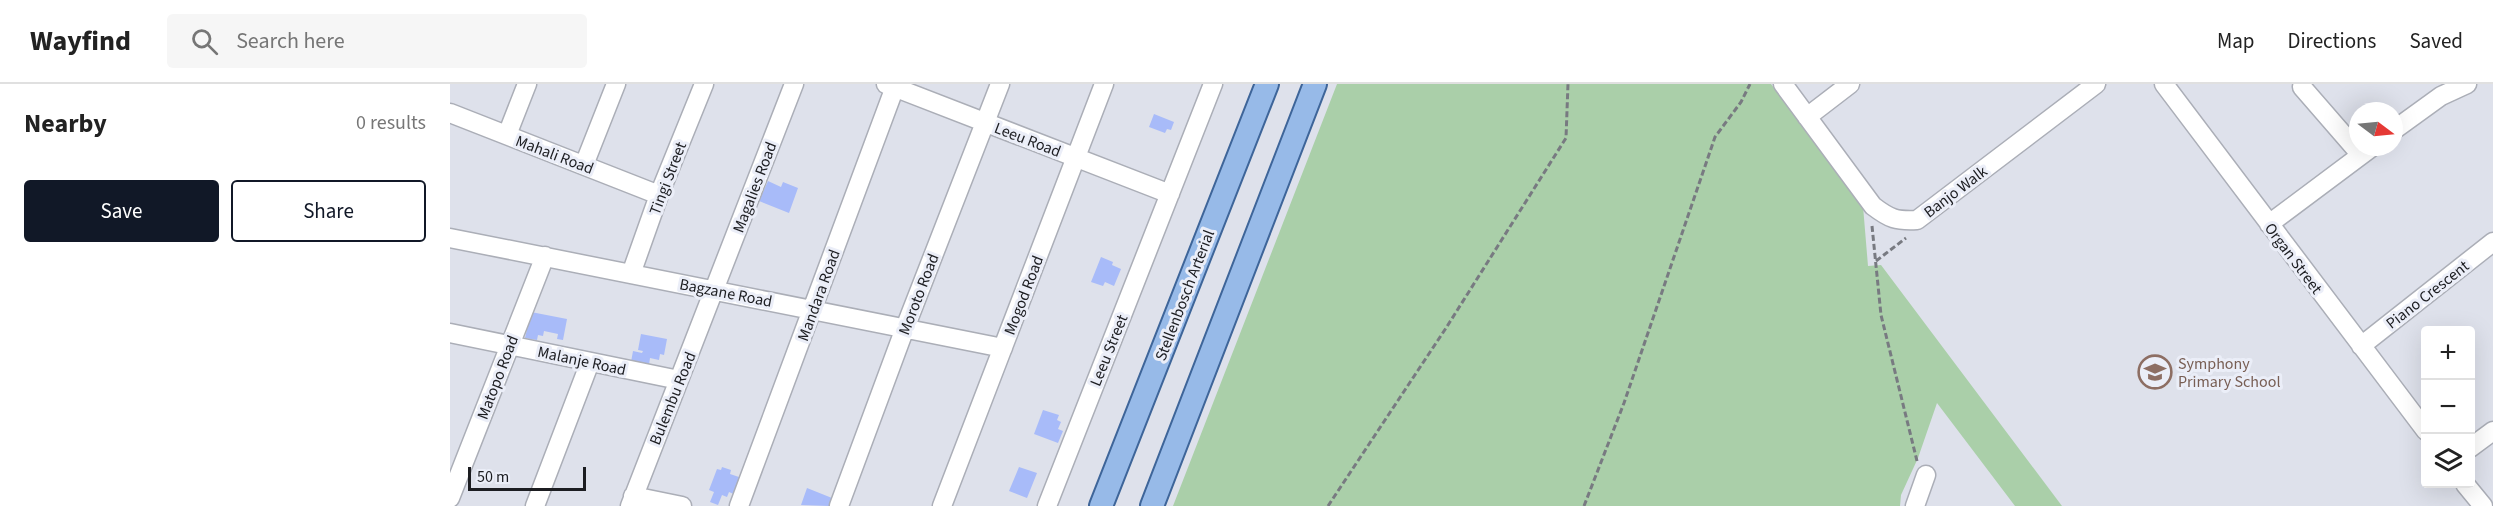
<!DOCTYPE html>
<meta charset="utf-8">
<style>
:root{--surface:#fff;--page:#f6f6f6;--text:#222;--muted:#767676;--line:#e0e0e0;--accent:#111827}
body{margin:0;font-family:"Source Sans 3",sans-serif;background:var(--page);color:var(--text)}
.controls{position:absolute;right:18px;bottom:18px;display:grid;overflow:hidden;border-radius:6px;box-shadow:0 6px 24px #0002}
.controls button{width:54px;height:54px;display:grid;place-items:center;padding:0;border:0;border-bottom:2px solid var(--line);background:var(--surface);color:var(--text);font:30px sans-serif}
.compass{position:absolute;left:1899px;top:18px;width:54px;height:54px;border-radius:50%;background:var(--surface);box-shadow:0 6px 24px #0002;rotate:106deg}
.scale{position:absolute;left:18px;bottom:15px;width:118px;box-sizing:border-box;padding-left:6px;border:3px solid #1c1d21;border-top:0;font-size:16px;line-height:21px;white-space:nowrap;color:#1c1d21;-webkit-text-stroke:4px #ebeef8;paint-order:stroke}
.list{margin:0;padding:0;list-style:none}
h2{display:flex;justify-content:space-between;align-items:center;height:78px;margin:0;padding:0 24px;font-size:26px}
h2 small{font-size:20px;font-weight:400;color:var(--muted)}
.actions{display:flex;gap:12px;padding:18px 24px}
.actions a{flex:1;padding:14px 0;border:2px solid var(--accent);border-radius:6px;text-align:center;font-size:21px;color:var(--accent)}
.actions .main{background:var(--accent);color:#fff}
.icon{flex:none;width:33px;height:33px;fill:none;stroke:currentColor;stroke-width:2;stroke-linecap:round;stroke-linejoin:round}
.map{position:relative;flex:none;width:2043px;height:422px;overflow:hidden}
header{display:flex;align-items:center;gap:36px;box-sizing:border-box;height:84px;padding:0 30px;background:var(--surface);border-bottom:2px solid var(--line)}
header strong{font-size:28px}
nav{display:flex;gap:33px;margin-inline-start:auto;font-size:21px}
.search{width:420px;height:54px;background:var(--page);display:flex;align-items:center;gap:15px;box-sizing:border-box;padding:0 21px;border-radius:6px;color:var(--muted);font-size:22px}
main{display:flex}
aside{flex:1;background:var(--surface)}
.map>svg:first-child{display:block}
.green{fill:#aacfa9}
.building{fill:#a8bbf9}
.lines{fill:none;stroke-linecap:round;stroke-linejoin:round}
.minor-casing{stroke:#abaeb7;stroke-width:21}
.major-casing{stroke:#3e6599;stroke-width:26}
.path{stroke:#787a81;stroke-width:3;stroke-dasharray:6 3;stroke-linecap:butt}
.minor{stroke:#fff;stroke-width:18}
.major{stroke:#97bae8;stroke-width:22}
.labels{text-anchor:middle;stroke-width:6;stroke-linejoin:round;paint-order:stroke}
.street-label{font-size:16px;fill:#1c1d21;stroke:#ebeef8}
.education-label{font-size:16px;fill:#785e54;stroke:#ebeef8;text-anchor:start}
</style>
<header>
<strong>Wayfind</strong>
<div class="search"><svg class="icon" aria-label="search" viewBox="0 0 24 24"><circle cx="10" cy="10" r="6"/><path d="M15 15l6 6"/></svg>Search here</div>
<nav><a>Map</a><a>Directions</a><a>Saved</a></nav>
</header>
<main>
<aside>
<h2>Nearby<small>0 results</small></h2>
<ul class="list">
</ul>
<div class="actions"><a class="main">Save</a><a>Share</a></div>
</aside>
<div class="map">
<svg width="2043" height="422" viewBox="0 0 2043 422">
<rect width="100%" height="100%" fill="#dee1eb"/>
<!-- green -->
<path class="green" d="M887 0H1321L1413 122 1418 182 1431 181 1612 422H1565L1487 319 1468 374 1451 411 1450 422H723Z"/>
<!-- building -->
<path class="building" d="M704 30 724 38 721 46 717 45 715 49 699 43Z
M318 97 331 103 333 98 348 104 339 129 309 117Z
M651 173 663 178 662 181 671 185 664 202 655 198 653 202 641 198Z
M81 228 117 235 113 256 107 255 108 250 94 247 93 252 88 251 87 256 75 254Z
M191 250 217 255 214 271 210 270 209 276 200 274 199 281 181 278 183 267 192 269 193 267 188 266Z
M593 326 609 331 607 336 611 338 608 345 613 347 608 359 584 350Z
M272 383 281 386 280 390 292 394 286 411 279 408 277 413 272 411 268 421 260 418 264 408 259 406 267 385 271 386Z
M569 383 587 389 577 414 559 407Z
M357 404 382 414 379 422 351 421Z"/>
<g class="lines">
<!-- minor casing -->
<g class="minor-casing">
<path id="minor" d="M436 0 720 110
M1333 0 1423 122C1440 135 1446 137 1467 136L1646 0
M1714 0 1976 347
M1852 3 1911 71
M0 29 209 111
M1357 33 1400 0
M1944 46 1991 12 2017 0
M57 51 77 0
M134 81 166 0
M1819 140 1922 63
M0 154 553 264
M181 190 209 111 254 0
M0 249 229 296
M1911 262 2043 158
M2020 364 2043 347
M2015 400 2033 422
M183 412 232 422
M0 414 95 172
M85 422 140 278
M180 422 344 0
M289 422 446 0
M389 422 455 244 550 0
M492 422 654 0
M597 422 763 0
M1465 422 1476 391"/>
</g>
<!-- major casing -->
<g class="major-casing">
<path id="major" d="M651 422 817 0
M702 422 865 0"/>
</g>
<!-- path -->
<path class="path" d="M1422 142 1431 231 1467 377
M1426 177 1456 154
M878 422 996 244 1116 54 1118 0
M1134 422 1174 319 1265 53 1291 18 1300 0"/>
<!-- minor -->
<use href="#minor" class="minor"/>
<!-- major -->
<use href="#major" class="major"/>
</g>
<!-- icons -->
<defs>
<g id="school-ring" transform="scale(1.725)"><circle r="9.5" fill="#ebeef8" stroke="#8d6e63" stroke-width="1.5"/><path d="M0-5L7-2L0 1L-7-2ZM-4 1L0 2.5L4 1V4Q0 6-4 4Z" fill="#8d6e63"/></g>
</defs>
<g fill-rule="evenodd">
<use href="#school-ring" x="1705" y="288"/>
</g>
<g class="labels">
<!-- street labels -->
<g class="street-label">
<text transform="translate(578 55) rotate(21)" y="6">Leeu Road</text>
<text transform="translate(105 70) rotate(21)" y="6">Mahali Road</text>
<text transform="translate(217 94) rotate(-69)" y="6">Tingi Street</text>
<text transform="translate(304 103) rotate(-69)" y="6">Magalies Road</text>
<text transform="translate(1505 107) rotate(-37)" y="6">Banjo Walk</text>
<text transform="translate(1844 174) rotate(53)" y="6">Organ Street</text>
<text transform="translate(276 208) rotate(11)" y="6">Bagzane Road</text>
<text transform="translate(468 210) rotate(-69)" y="6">Moroto Road</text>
<text transform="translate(1977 210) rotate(-38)" y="6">Piano Crescent</text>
<text transform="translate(368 211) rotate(-70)" y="6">Mandara Road</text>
<text transform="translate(573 211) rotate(-69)" y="6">Mogod Road</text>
<text transform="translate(734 211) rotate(-69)" y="6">Stellenbosch Arterial</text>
<text transform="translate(658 266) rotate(-68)" y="6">Leeu Street</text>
<text transform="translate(132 276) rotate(12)" y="6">Malanje Road</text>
<text transform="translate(47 293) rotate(-69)" y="6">Matopo Road</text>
<text transform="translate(222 314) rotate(-68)" y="6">Bulembu Road</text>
</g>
<!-- education labels -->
<g class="education-label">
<text x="1728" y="285">Symphony<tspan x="1728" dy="18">Primary School</tspan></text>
</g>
</g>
</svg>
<div class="controls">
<button>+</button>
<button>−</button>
<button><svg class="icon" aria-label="layers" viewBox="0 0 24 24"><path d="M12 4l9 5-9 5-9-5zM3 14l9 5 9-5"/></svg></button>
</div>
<svg class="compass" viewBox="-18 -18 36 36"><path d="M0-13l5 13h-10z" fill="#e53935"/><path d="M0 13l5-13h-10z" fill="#767676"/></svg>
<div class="scale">50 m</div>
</div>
</main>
